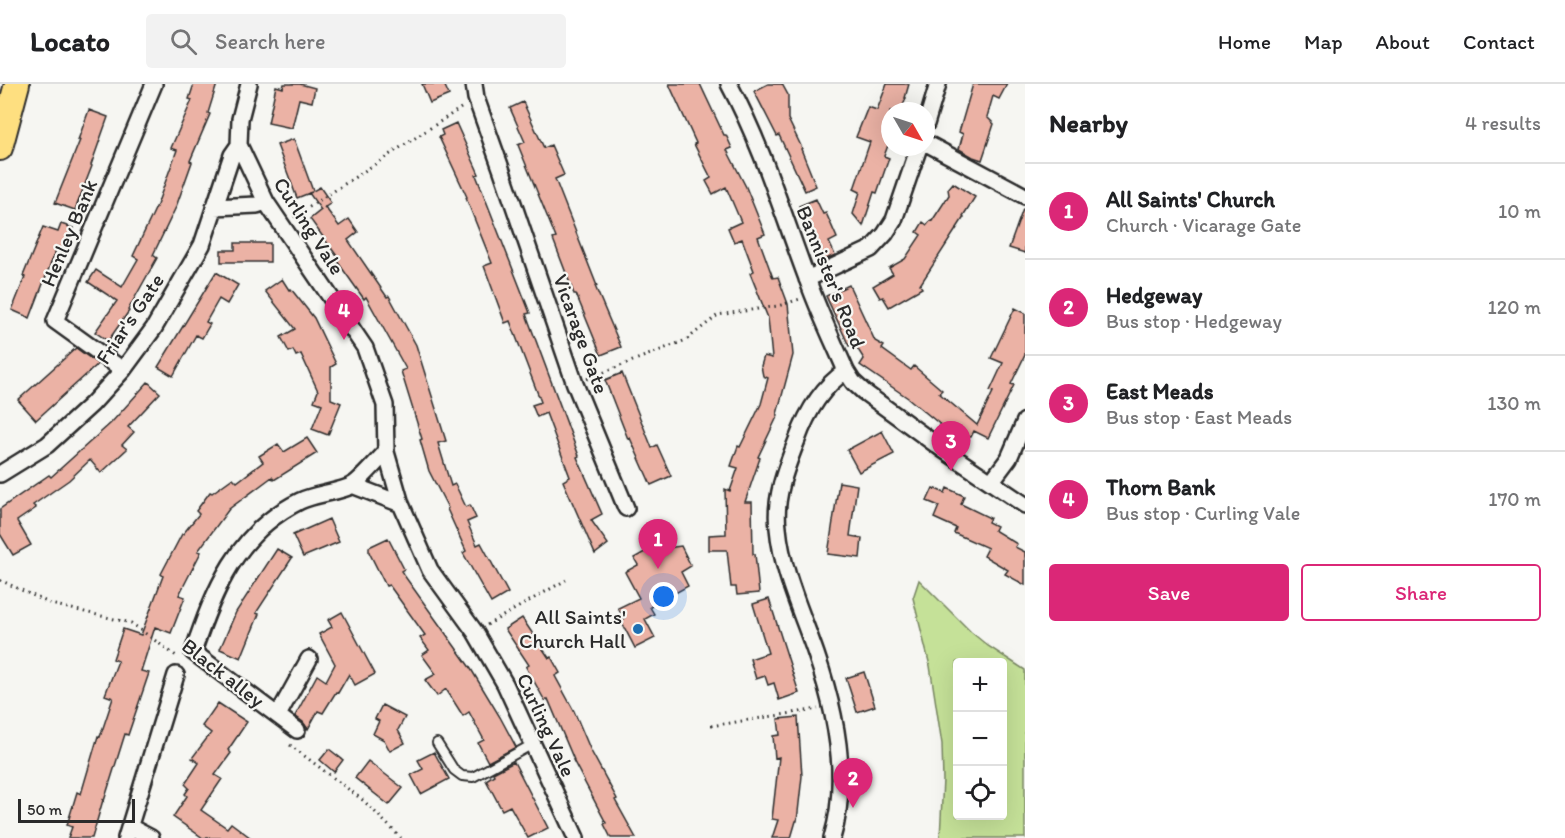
<!DOCTYPE html>
<meta charset="utf-8">
<style>
:root{--surface:#fff;--page:#f2f2f2;--text:#202124;--muted:#757577;--line:#e0e0e0;--accent:#db2777}
body{margin:0;font-family:Itim,sans-serif;background:var(--page);color:var(--text)}
.controls{position:absolute;right:18px;bottom:18px;display:grid;overflow:hidden;border-radius:6px;box-shadow:0 6px 24px #0002}
.controls button{width:54px;height:54px;display:grid;place-items:center;padding:0;border:0;border-bottom:2px solid var(--line);background:var(--surface);color:var(--text);font:30px sans-serif}
.compass{position:absolute;left:881px;top:18px;width:54px;height:54px;border-radius:50%;background:var(--surface);box-shadow:0 6px 24px #0002;rotate:129deg}
.scale{position:absolute;left:18px;bottom:15px;width:117px;box-sizing:border-box;padding-left:6px;border:3px solid #2b2b2b;border-top:0;font-size:16px;line-height:21px;white-space:nowrap;color:#2b2b2b;-webkit-text-stroke:4px #f6f6f2;paint-order:stroke}
.you{position:absolute;left:664px;top:513px;width:21px;height:21px;margin:-15px;border:4px solid #fff;border-radius:50%;background:#1a73e8;box-shadow:0 0 0 9px #1a73e833}
.badge{display:grid;place-items:center;width:39px;height:39px;border-radius:50%;background:var(--accent);color:#fff;font-size:20px;font-weight:700}
.pin{position:absolute;translate:-50% -50px;filter:drop-shadow(0 2px 3px #0008)}
.pin::after{content:'';position:absolute;top:32px;width:21px;height:18px;background:inherit;clip-path:polygon(0 0,100% 0,50% 100%)}
.list{margin:0;padding:0;list-style:none}
h2{display:flex;justify-content:space-between;align-items:center;height:78px;margin:0;padding:0 24px;font-size:26px}
h2 small{font-size:20px;font-weight:400;color:var(--muted)}
.list li{display:grid;grid-template-columns:39px 1fr auto;gap:18px;align-items:center;box-sizing:border-box;height:96px;padding:0 24px;border-top:2px solid var(--line)}
.list b{display:block;font-size:22px;white-space:nowrap}
.list p{margin:0;font-size:20px;white-space:nowrap;color:var(--muted)}
.list em{font-size:20px;font-style:normal;color:var(--muted)}
.actions{display:flex;gap:12px;padding:18px 24px}
.actions a{flex:1;padding:14px 0;border:2px solid var(--accent);border-radius:6px;text-align:center;font-size:21px;color:var(--accent)}
.actions .main{background:var(--accent);color:#fff}
.icon{flex:none;width:33px;height:33px;fill:none;stroke:currentColor;stroke-width:2;stroke-linecap:round;stroke-linejoin:round}
.map{position:relative;flex:none;width:1025px;height:754px;overflow:hidden}
header{display:flex;align-items:center;gap:36px;box-sizing:border-box;height:84px;padding:0 30px;background:var(--surface);border-bottom:2px solid var(--line)}
header strong{font-size:28px}
nav{display:flex;gap:33px;margin-inline-start:auto;font-size:21px}
.search{width:420px;height:54px;background:var(--page);display:flex;align-items:center;gap:15px;box-sizing:border-box;padding:0 21px;border-radius:6px;color:var(--muted);font-size:22px}
main{display:flex}
aside{flex:1;background:var(--surface)}
.map>svg:first-child{display:block}
.green{fill:#c5e198;stroke:#788662;stroke-width:1.5;fill-rule:evenodd}
.building{fill:#ebb2a5;stroke:#2b2b2b;stroke-width:1.5}
.lines{fill:none;stroke-linecap:round;stroke-linejoin:round}
.service-casing{stroke:#2b2b2b;stroke-width:12}
.minor-casing{stroke:#2b2b2b;stroke-width:20}
.primary-casing{stroke:#2b2b2b;stroke-width:28}
.path{stroke:#2b2b2b;stroke-width:3;stroke-dasharray:1.5 4.5;stroke-linecap:butt}
.service{stroke:#f6f6f2;stroke-width:8}
.minor{stroke:#f6f6f2;stroke-width:15}
.primary{stroke:#fedf80;stroke-width:24}
.poi-dot{fill:#1f6fb2;stroke:#f6f6f2;stroke-width:2}
.labels{text-anchor:middle;stroke-width:4.5;stroke-linejoin:round;paint-order:stroke}
.street-label{font-size:21px;fill:#2b2b2b;stroke:#f6f6f2}
.poi-label{font-size:21px;fill:#2b2b2b;stroke:#f6f6f2;text-anchor:end}
</style>
<header>
<strong>Locato</strong>
<div class="search"><svg class="icon" aria-label="search" viewBox="0 0 24 24"><circle cx="10" cy="10" r="6"/><path d="M15 15l6 6"/></svg>Search here</div>
<nav><a>Home</a><a>Map</a><a>About</a><a>Contact</a></nav>
</header>
<main>
<div class="map">
<svg width="1025" height="754" viewBox="0 0 1025 754">
<rect width="100%" height="100%" fill="#f6f6f2"/>
<filter id="ink" filterUnits="userSpaceOnUse"><feTurbulence type="fractalNoise" baseFrequency=".0167" numOctaves="2"/><feDisplacementMap in="SourceGraphic" scale="12" xChannelSelector="R" yChannelSelector="G"/><feConvolveMatrix kernelMatrix="1 2 1 2 8 2 1 2 1" color-interpolation-filters="sRGB"/></filter>
<g filter="url(#ink)">
<!-- green -->
<path class="green" d="M919 496 971 548 988 562 1025 586V754H940L943 696 942 660 930 582 913 514ZM957 578H1002V732H957Z"/>
<!-- building -->
<path class="building" d="M194 0H217L208 29 210 30 190 77 192 78 176 123 153 171 157 174 128 226 129 227 108 257 95 248 117 217 88 198 96 186 122 203 138 175 133 172 157 121 177 66 171 64 192 16 189 15Z
M284 0H300L315 4 312 18 299 15 292 44 268 39 276 2 283 4Z
M422 0H444L449 11 430 19Z
M669 0H700L724 51H726L732 64 727 66 746 103 765 150 758 153 773 194 778 193 788 220 793 271 777 330 778 331 758 373 760 374 745 418H752L753 470H755L759 509 737 511 736 503H731L727 466H709V451L726 450 725 405 730 407 738 384 731 382 738 362 740 363 761 320 768 294 763 292 761 282 764 272 772 274 768 234 750 189 754 187 742 155 734 158 728 144 741 138 726 103 713 110 706 97 711 94 694 60 696 59Z
M768 0H782L788 11V35L802 64 801 65 816 102 805 107 779 51 777 52 754 7Z
M887 0H909L905 14H906L901 27H890V56L884 72 889 74 877 109 874 108 863 142 853 130 860 108 854 105 870 58 856 53 868 23 877 26Z
M973 0H1007L999 15 993 12 987 33 994 40 982 76 973 73 959 65 963 50 959 48Z
M523 18 544 64 551 61 564 91 555 95 597 202H595L621 263 601 271 576 210H574L553 155 556 154 518 61 525 58 510 24Z
M89 26 108 33 91 81 92 82 75 126 55 119 80 56H78Z
M456 39 479 90 476 91 530 229 526 230 579 372 577 373 602 430 591 436 608 460 595 470 563 397 570 393 546 329 537 333 532 321 541 318 510 237 505 239 484 182 492 179 466 114 467 113 439 53 443 51 441 46Z
M294 55 313 107 320 103 331 119 324 124 325 123 339 142 349 135 358 148 348 156 387 213 389 212 416 261 446 357 438 359 451 402 455 400 466 423 470 421 476 434 467 438 477 461 481 459 508 509 491 519 463 469 466 467 447 425 448 424 429 387 420 356 422 355 401 287 406 285 366 213 364 215 337 177 339 175 310 135 321 126 309 109 312 108 297 114 277 61Z
M953 99 975 113 963 132 964 133 920 201 922 204 889 223 883 213 880 214 873 202 893 190 889 184 905 175 921 151 917 148 923 138 927 141 931 136 932 137 949 111 948 105Z
M816 115 823 130 826 129 837 154 829 158 835 171 822 177 799 122Z
M1023 125H1025V169L1009 164Z
M61 140 73 144 70 153 65 166 57 163 30 234 12 226 25 193 23 192 43 143 58 148Z
M235 159H270V178H221V166H235Z
M216 188 238 201 227 220 219 215 206 238 210 240 202 254 196 251 173 292 158 283Z
M282 195 289 206 291 205 314 234 336 280 331 283V315L341 319 328 351 312 345 322 320 314 317 318 307 301 270 296 272 293 266 289 268 281 253 295 245 265 207Z
M849 201 875 257 884 262 882 265 911 286 914 282 942 306 939 309 977 341 993 308 990 307 1003 279 991 274 1015 224 1025 229V271L1011 300 1014 301 988 354 974 347 971 353H966L948 344 947 346 908 314 860 281 864 275 854 259 849 262 826 212Z
M76 264 98 280 36 336 18 316Z
M622 289 652 364 657 361 671 392 651 401 630 354 628 355 605 296Z
M148 298 160 309 128 343 134 348 122 361 127 365 101 389 90 376 69 396 33 421 36 424 17 437 31 461 13 471 0 450V425L49 391 51 393 111 339Z
M882 347 894 370 859 388 847 366Z
M307 354 317 369 274 396 272 393 229 425 198 467 201 468 179 511 185 513 171 549 155 543 141 587 149 589 128 651 125 650 104 717 103 716 92 754H68L72 743 67 741 77 708 81 710 98 652 100 653 113 614 105 611 118 577 113 575 123 545 141 551 163 492 161 490 182 450H183L199 430 196 427 210 408 212 409 233 394 237 398 263 378 259 372 278 360 284 368Z
M839 398 857 401 850 452 862 454 860 474 828 470Z
M933 404 945 409 947 404 964 412 961 420 990 434 988 438 996 442 994 446 1017 460 1015 463 1025 468V501L1005 490 1008 486 984 472 988 464 954 449 956 444 934 434 939 422 927 417Z
M329 435 339 458 303 473 293 451Z
M388 454 404 485 401 487 471 585 500 633 516 663 488 678 478 659 484 656 469 628 463 632 446 605 437 612 425 596 436 590 422 571 429 566 420 554 425 551 389 501 386 502 369 468V463Z
M664 457 667 464 681 462 691 482 681 488 688 502 650 523 654 530 645 535 655 554 635 564 621 537 624 535 618 524 639 514 625 488 638 481 634 474Z
M277 465 292 474 256 529 259 530 241 574 220 565 236 528Z
M769 515 799 609 779 616 774 599 768 601 765 592 756 595 750 575 768 569 753 520Z
M342 528 375 590 355 601 349 590 338 609 336 608 323 629 318 627 308 645 303 638 295 632 317 591 326 597 335 580 319 550 332 543 328 536Z
M522 534 549 574 551 573 560 589 555 592 574 627 591 667 617 715 615 716 636 754H611L604 740 606 739 573 676H574L548 615 545 617 526 583 529 581 505 545Z
M864 588 875 622 857 628 846 594Z
M218 619 247 638 228 666 231 669 215 691 222 695 201 726 227 744 231 739 251 754H203L173 733 187 712 185 710 189 704 185 700 199 679 192 674 211 649 202 642Z
M382 621 405 633 398 646 405 659 390 667 384 656 373 650 379 637 375 635Z
M798 633 802 692 797 737H796L791 754H772L778 736 772 735 779 673 775 674 773 652 780 651 778 635Z
M329 665 343 676 334 688 320 676Z
M434 668 449 695 421 710 411 691 423 685 418 676Z
M368 677 403 704 389 721 355 694Z
M514 678 548 744 528 754 510 722 502 726 486 696 494 691 493 689Z"/>
<g class="lines">
<!-- service casing -->
<g class="service-casing">
<path id="service" d="M437 659 454 686 462 692 473 693 533 660"/>
</g>
<!-- minor casing -->
<g class="minor-casing">
<path id="minor" d="M249 0 240 35 239 61 266 118 365 264 385 321 386 368 401 420 430 486 475 548 505 600 576 754
M474 0 476 14 502 87 575 300 626 424
M729 0C763 63 783 131 808 197 819 228 833 257 846 287L853 298 864 308 942 365 1025 421
M926 40 938 0
M926 59 1025 112
M214 123 257 121 266 118
M807 195 871 165 885 150 894 136 919 63
M123 286 55 237 154 0
M0 390 47 361 92 320 123 286 154 244 202 161 232 71 239 61
M991 398 1009 374 1025 337
M352 401 401 420
M278 631 309 575
M297 646 193 568C214 506 237 448 300 417 314 410 341 408 353 401 363 394 376 378 386 368
M130 743 151 754
M126 754 176 591
M832 754C850 695 836 628 816 570 802 529 782 488 778 444 774 414 786 384 797 356 807 328 822 303 846 287"/>
</g>
<!-- primary casing -->
<g class="primary-casing">
<path id="primary" d="M0 64 17 0"/>
</g>
<!-- path -->
<path class="path" d="M294 133 464 22
M587 295 686 256 718 231 778 222 800 215
M0 496 51 520 131 539 179 574
M487 541 566 496
M711 642 818 625
M290 661 364 717 401 754"/>
<!-- service -->
<use href="#service" class="service"/>
<!-- minor -->
<use href="#minor" class="minor"/>
<!-- primary -->
<use href="#primary" class="primary"/>
</g>
</g>
<!-- markers -->
<circle class="poi-dot" cx="638" cy="545" r="6"/>
<g class="labels">
<!-- street labels -->
<g class="street-label">
<text transform="translate(309 142) rotate(57)" y="7">Curling Vale</text>
<text transform="translate(69 149) rotate(-67)" y="7">Henley Bank</text>
<text transform="translate(831 193) rotate(68)" y="7">Bannister's Road</text>
<text transform="translate(130 235) rotate(-56)" y="7">Friar's Gate</text>
<text transform="translate(581 250) rotate(70)" y="7">Vicarage Gate</text>
<text transform="translate(223 589) rotate(38)" y="7">Black alley</text>
<text transform="translate(546 641) rotate(65)" y="7">Curling Vale</text>
</g>
<!-- poi labels -->
<g class="poi-label">
<text x="626" y="540">All Saints'<tspan x="626" dy="24">Church Hall</tspan></text>
</g>
</g>
</svg>
<div class="controls">
<button>+</button>
<button>−</button>
<button><svg class="icon" aria-label="locate" viewBox="0 0 24 24"><circle cx="12" cy="12" r="6"/><path d="M12 2v4M12 18v4M2 12h4M18 12h4"/></svg></button>
</div>
<svg class="compass" viewBox="-18 -18 36 36"><path d="M0-13l5 13h-10z" fill="#e53935"/><path d="M0 13l5-13h-10z" fill="#757577"/></svg>
<div class="scale">50 m</div>
<div class="you"></div>
<div class="pin badge" style="left:658px;top:485px">1</div>
<div class="pin badge" style="left:853px;top:724px">2</div>
<div class="pin badge" style="left:951px;top:387px">3</div>
<div class="pin badge" style="left:344px;top:256px">4</div>
</div>
<aside>
<h2>Nearby<small>4 results</small></h2>
<ul class="list">
<li><span class="badge">1</span><div><b>All Saints' Church</b><p>Church · Vicarage Gate</p></div><em>10 m</em></li>
<li><span class="badge">2</span><div><b>Hedgeway</b><p>Bus stop · Hedgeway</p></div><em>120 m</em></li>
<li><span class="badge">3</span><div><b>East Meads</b><p>Bus stop · East Meads</p></div><em>130 m</em></li>
<li><span class="badge">4</span><div><b>Thorn Bank</b><p>Bus stop · Curling Vale</p></div><em>170 m</em></li>
</ul>
<div class="actions"><a class="main">Save</a><a>Share</a></div>
</aside>
</main>
